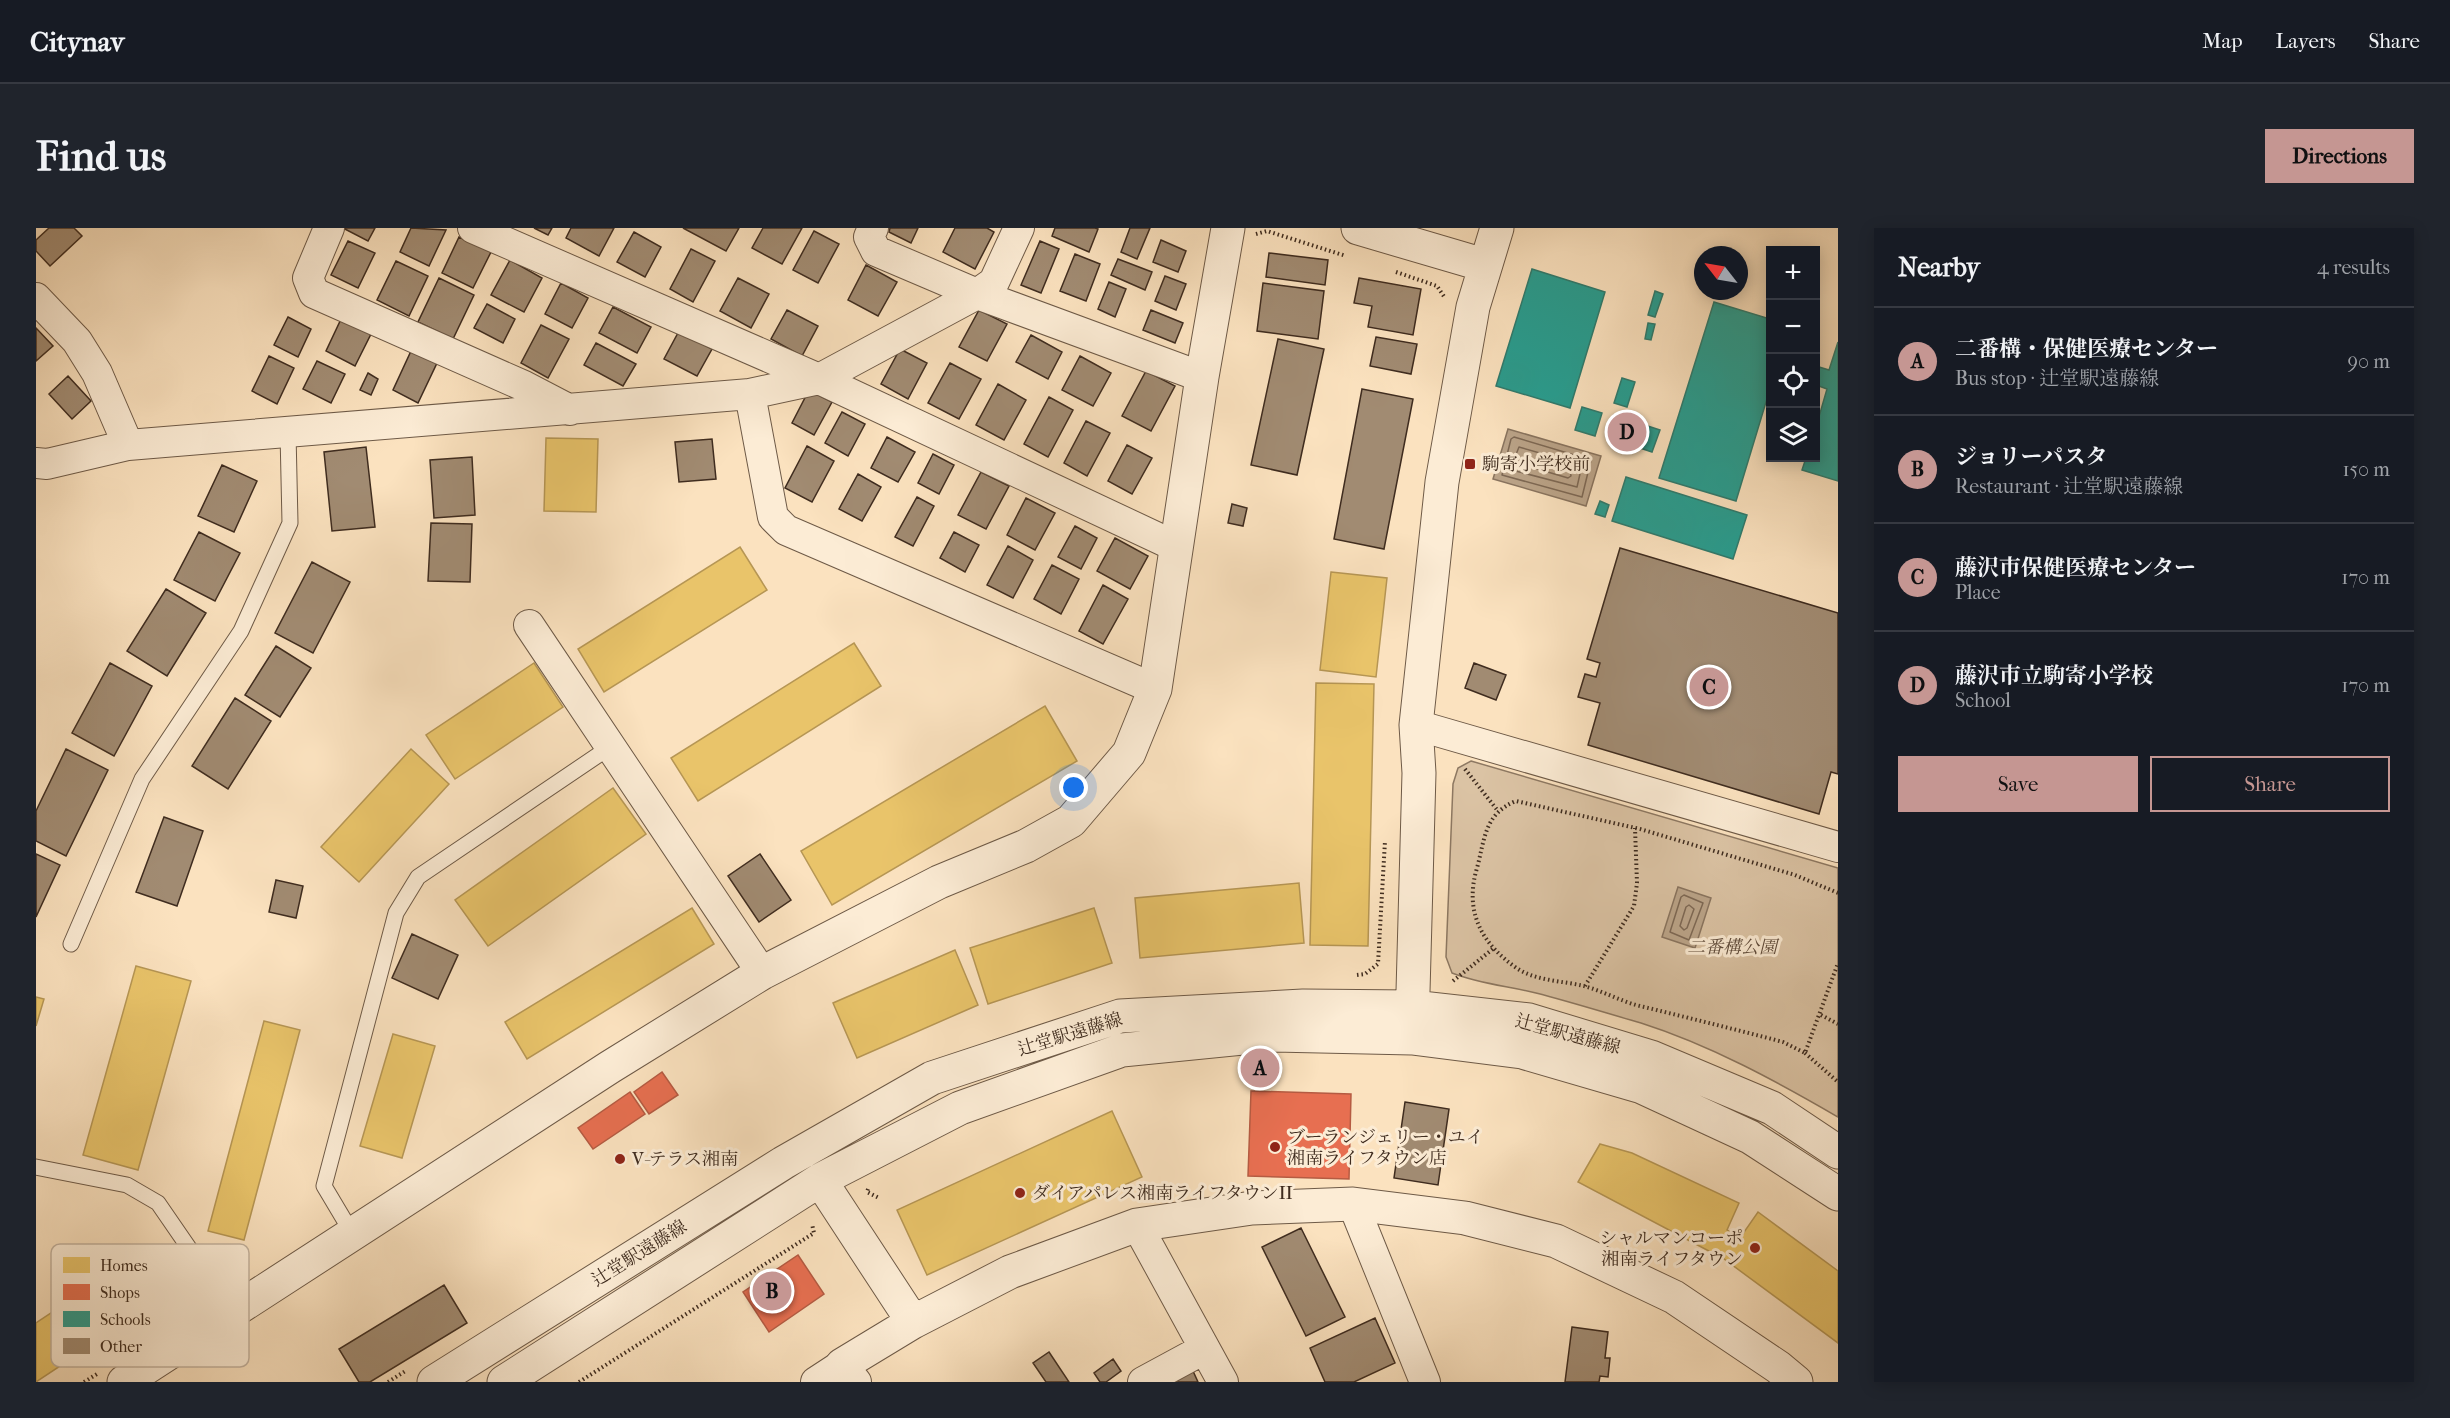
<!DOCTYPE html>
<meta charset="utf-8">
<style>
:root{--surface:#171b24;--page:#20242c;--text:#f1f3f6;--muted:#9ea1a6;--line:#363941;--accent:#c59692}
body{margin:0;font-family:"IM FELL French Canon","Noto Serif JP",serif;background:var(--page);color:var(--text)}
.controls{position:absolute;right:18px;top:18px;display:grid;overflow:hidden;border-radius:0px;box-shadow:0 3px 15px #0003}
.controls button{width:54px;height:54px;display:grid;place-items:center;padding:0;border:0;border-bottom:2px solid var(--line);background:var(--surface);color:var(--text);font:30px sans-serif}
.compass{position:absolute;left:1658px;top:18px;width:54px;height:54px;border-radius:50%;background:var(--surface);box-shadow:0 3px 15px #0003;rotate:301deg}
.you{position:absolute;left:1038px;top:560px;width:21px;height:21px;margin:-15px;border:4px solid #fff;border-radius:50%;background:#1a73e8;box-shadow:0 0 0 9px #1a73e833}
.badge{display:grid;place-items:center;width:39px;height:39px;border-radius:50%;background:var(--accent);color:#111;font-size:20px;font-weight:700}
.pin{position:absolute;translate:-50% -50%;border:3px solid #fff;box-shadow:0 2px 6px #0006}
.list{margin:0;padding:0;list-style:none}
h2{display:flex;justify-content:space-between;align-items:center;height:78px;margin:0;padding:0 24px;font-size:26px}
h2 small{font-size:20px;font-weight:400;color:var(--muted)}
.list li{display:grid;grid-template-columns:39px 1fr auto;gap:18px;align-items:center;box-sizing:border-box;height:108px;padding:0 24px;border-top:2px solid var(--line)}
.list b{display:block;font-size:22px;white-space:nowrap}
.list p{margin:0;font-size:20px;white-space:nowrap;color:var(--muted)}
.list em{font-size:20px;font-style:normal;color:var(--muted)}
.actions{display:flex;gap:12px;padding:18px 24px}
.actions a{flex:1;padding:14px 0;border:2px solid var(--accent);border-radius:0px;text-align:center;font-size:21px;color:var(--accent)}
.actions .main{background:var(--accent);color:#111}
.icon{flex:none;width:33px;height:33px;fill:none;stroke:currentColor;stroke-width:2;stroke-linecap:round;stroke-linejoin:round}
.map{position:relative;flex:none;width:1802px;height:1154px;overflow:hidden;border-radius:0px}
header{display:flex;align-items:center;gap:36px;box-sizing:border-box;height:84px;padding:0 30px;background:var(--surface);border-bottom:2px solid var(--line)}
header strong{font-size:28px}
nav{display:flex;gap:33px;margin-inline-start:auto;font-size:21px}
.intro{display:flex;align-items:center;justify-content:space-between;box-sizing:border-box;height:144px;padding:0 36px}
h1{margin:0;font-size:42px}
.button{padding:15px 27px;border-radius:0px;background:var(--accent);color:#111;font-size:21px;font-weight:700}
main{display:flex;gap:36px;padding:0 36px}
aside{flex:1;background:var(--surface);border-radius:0px;box-shadow:0 3px 15px #0003}
.map>svg:first-child{display:block}
.green{fill:#dbc3a4;stroke:#8d7862;stroke-width:1.5}
.water{fill:#bba489;stroke:#89745f;stroke-width:1.5}
.homes{fill:#e9c46a;stroke:#b69654;stroke-width:1.5}
.shops{fill:#e76f51;stroke:#b55b42;stroke-width:1.5}
.schools{fill:#2a9d8f;stroke:#307b6d;stroke-width:1.5}
.lines{fill:none;stroke-linecap:round;stroke-linejoin:round}
.shore{stroke:#7d6854;stroke-width:1.5}
.building{fill:#a18b72;stroke:#3f2c1f;stroke-width:1.5}
.service-casing{stroke:#6e5a47;stroke-width:17}
.minor-casing{stroke:#6e5a47;stroke-width:32}
.tertiary-casing{stroke:#6e5a47;stroke-width:35}
.path{stroke:#3f2c1f;stroke-width:4;stroke-dasharray:1.5 3;stroke-linecap:butt}
.service{stroke:#fcecd5;stroke-width:15}
.minor{stroke:#fcecd5;stroke-width:30}
.tertiary{stroke:#fcecd5;stroke-width:33}
.poi-dot{fill:#8f2418;stroke:#fcecd5;stroke-width:2}
.labels{text-anchor:middle;stroke-width:6;stroke-linejoin:round;paint-order:stroke}
.poi-label{font-size:18px;fill:#3f2c1f;stroke:#fcecd5;text-anchor:start}
.park-label{font-size:18px;font-style:italic;fill:#5e4a3a;stroke:#fcecd5}
.street-label{font-size:18px;fill:#3f2c1f;stroke:#fcecd5}
.key{fill:#fcecd5;stroke:#c3b29e;stroke-width:1.5}
.key-label{font-size:16px;fill:#3f2c1f}
</style>
<header>
<strong>Citynav</strong>
<nav><a>Map</a><a>Layers</a><a>Share</a></nav>
</header>
<div class="intro"><h1>Find us</h1><a class="button">Directions</a></div>
<main>
<div class="map">
<svg width="1802" height="1154" viewBox="0 0 1802 1154">
<rect width="100%" height="100%" fill="#fbe2bf"/>
<filter id="stains"><feTurbulence type="fractalNoise" baseFrequency=".00333" numOctaves="4"/><feColorMatrix values="0 0 0 0 .2 0 0 0 0 .09 0 0 0 0 .02 0 0 0 .5 -.17"/></filter>
<radialGradient id="worn" r=".72"><stop offset=".6" stop-color="#630" stop-opacity="0"/><stop offset="1" stop-color="#630" stop-opacity=".3"/></radialGradient>
<!-- green -->
<path class="green" d="M1435 533 1802 640V889C1740 853 1674 817 1605 795 1570 785 1535 774 1500 765 1472 758 1444 756 1416 745L1410 729 1417 556 1422 540Z"/>
<!-- water -->
<path class="water" d="M1472 201 1565 228 1550 278 1457 251Z
M1642 659 1675 670 1659 720 1626 709Z"/>
<!-- homes -->
<path class="homes" d="M510 210 562 211 560 284 508 283Z
M704 319 731 362 568 464 542 421Z
M1295 344 1351 350 1340 449 1284 442Z
M818 415 845 458 662 573 635 530Z
M498 435 527 479 419 551 390 507Z
M1280 455 1338 456 1332 718 1274 717Z
M1009 478 1041 533 796 677 765 623Z
M375 521 413 556 323 654 285 619Z
M577 560 610 606 452 718 419 672Z
M1263 655 1268 715 1104 730 1099 670Z
M656 680 678 716 491 831 469 794Z
M1058 680 1076 735 952 776 934 720Z
M919 722 942 777 821 830 797 775Z
M100 738 155 753 102 942 47 927Z
M0 769 8 771 0 798Z
M228 793 264 802 208 1012 172 1003Z
M357 806 399 818 366 930 324 918Z
M1076 883 1106 949 891 1047 861 982Z
M1564 916 1596 925 1703 975 1691 1002 1704 1010 1722 984 1802 1043V1115L1688 1031 1542 954Z
M111 1021 139 1062 0 1154V1095Z"/>
<!-- shops -->
<path class="shops" d="M626 844 642 867 613 886 598 864Z
M1215 863 1315 866 1313 951 1212 948Z
M594 864 609 886 557 921 542 900Z
M762 1027 788 1066 733 1104 707 1064Z"/>
<!-- schools -->
<path class="schools" d="M1496 41 1569 64 1534 180 1460 158Z
M1619 63 1627 66 1619 89 1612 87Z
M1678 74 1734 91V161L1700 273 1623 250Z
M1612 95 1619 96 1615 112 1609 111Z
M1802 114V253L1766 242 1770 230H1780V199L1791 161 1780 157V138L1793 142Z
M1586 150 1599 154 1591 179 1578 175Z
M1546 179 1566 185 1559 208 1539 202Z
M1578 187 1624 202 1616 224 1571 209Z
M1590 249 1711 287 1697 331 1576 293Z
M1564 273 1573 277 1569 289 1559 286Z"/>
<g class="lines">
<!-- shore -->
<path class="shore" d="M1478 209 1555 232 1546 269 1466 247 1475 211Z
M1483 219 1546 237 1541 259 1476 242 1475 239Z
M1487 230 1534 243 1535 248 1532 250 1488 237Z
M1648 667 1667 675 1653 712 1634 704 1645 669Z
M1653 677 1658 681 1651 700 1648 702 1644 698 1650 679Z"/>
</g>
<!-- building -->
<path class="building" d="M13 0H38L46 8 14 38 0 23V12Z
M307 0H339L332 13Z
M375 0 410 2 393 38 364 24Z
M498 0H516L512 7Z
M535 0H578L563 28 530 10Z
M647 0H703L690 23Z
M727 0H766L746 36 716 20Z
M854 0H882L875 15 853 4Z
M919 0H951L958 4 939 41 907 24Z
M1019 0H1059L1062 1 1053 24 1016 8Z
M1094 0H1114L1101 31 1085 24Z
M778 3 803 16 782 55 757 42Z
M598 4 625 19 609 49 581 34Z
M423 9 455 24 437 60 406 45Z
M1125 12 1150 23 1142 44 1117 34Z
M312 13 339 25 322 60 295 47Z
M1004 13 1023 21 1005 65 985 57Z
M655 21 679 33 657 74 634 61Z
M1233 25 1292 32 1289 57 1230 49Z
M1039 26 1064 36 1050 73 1024 63Z
M1082 31 1116 44 1109 62 1075 47Z
M474 32 506 50 488 84 455 67Z
M360 33 392 48 373 88 341 72Z
M830 37 861 54 842 88 812 72Z
M1129 48 1150 56 1140 82 1119 73Z
M403 50 438 67 417 111 382 94Z
M702 50 733 66 715 100 684 83Z
M1323 50 1385 61 1377 107 1332 99 1336 78 1318 75Z
M1073 54 1090 61 1079 89 1062 81Z
M525 55 552 70 536 100 509 86Z
M1227 55 1288 63 1282 111 1221 103Z
M451 76 479 91 467 115 438 100Z
M577 79 615 99 601 125 563 105Z
M751 82 782 98 766 128 735 111Z
M943 82 971 96 951 133 923 119Z
M1115 82 1147 95 1139 115 1107 102Z
M252 89 275 101 262 129 238 117Z
M306 89 336 104 319 138 290 123Z
M505 97 533 111 512 150 485 135Z
M0 100 17 118 0 133Z
M643 103 676 121 661 148 628 131Z
M995 107 1026 124 1012 151 980 134Z
M1340 109 1381 116 1375 146 1334 138Z
M1242 111 1288 121 1261 247 1215 237Z
M560 115 600 136 587 158 548 137Z
M864 121 891 135 872 171 845 156Z
M375 123 401 135 382 175 357 162Z
M233 128 258 140 241 176 216 163Z
M1044 128 1075 145 1057 178 1026 162Z
M281 133 309 146 295 175 267 161Z
M914 135 945 151 923 191 892 175Z
M1110 143 1139 158 1115 203 1086 188Z
M332 145 342 151 335 167 324 162Z
M32 148 55 173 36 191 13 166Z
M962 156 990 172 968 212 940 197Z
M1326 161 1377 171 1348 321 1298 311Z
M773 162 796 174 778 207 756 195Z
M1013 169 1037 182 1012 229 988 216Z
M806 184 829 196 812 228 789 215Z
M1050 193 1074 205 1051 248 1028 235Z
M851 209 879 224 862 254 835 240Z
M676 211 680 251 643 254 639 214Z
M1091 217 1116 230 1096 266 1072 253Z
M771 218 798 233 776 274 749 260Z
M330 219 339 299 296 303 288 224Z
M897 226 918 237 903 266 882 255Z
M436 229 439 287 398 290 394 232Z
M186 237 221 253 198 304 162 288Z
M945 244 973 258 950 301 922 287Z
M822 246 845 259 826 293 803 281Z
M881 269 898 278 877 318 859 309Z
M990 270 1019 285 999 322 971 307Z
M1196 276 1211 280 1207 298 1192 295Z
M395 295 436 296 434 354 392 353Z
M1039 298 1061 310 1045 341 1022 329Z
M163 304 204 325 179 373 138 352Z
M918 304 943 317 929 344 904 330Z
M1079 310 1112 328 1094 361 1061 343Z
M972 318 997 332 977 370 951 357Z
M1584 320 1802 385V546L1795 544 1783 586 1552 517 1564 475 1542 469 1549 446 1560 449 1564 435 1551 431Z
M276 334 314 354 277 425 239 405Z
M1016 337 1043 351 1025 386 998 371Z
M1067 357 1092 371 1067 416 1043 403Z
M130 361 170 385 131 448 91 423Z
M240 418 275 440 244 489 209 467Z
M74 435 116 458 78 528 36 505Z
M1438 435 1470 447 1460 472 1429 460Z
M199 470 235 493 192 561 156 538Z
M30 521 72 542 30 628 0 613V583Z
M128 589 167 603 141 678 100 664Z
M0 626 24 637 0 689Z
M724 626 755 672 723 694 692 648Z
M240 652 267 658 260 690 233 684Z
M376 706 422 727 402 771 356 750Z
M1369 874 1413 881 1402 957 1358 950Z
M1265 1000 1309 1089 1270 1108 1226 1019Z
M408 1057 431 1095 334 1154H323L303 1121Z
M1339 1090 1359 1135 1318 1154H1289L1274 1120Z
M1536 1099 1572 1104 1569 1130H1574L1572 1149 1564 1148 1563 1154H1529Z
M1013 1124 1033 1154H1010L997 1135Z
M1077 1131 1085 1143 1070 1154H1064L1058 1145Z
M1157 1143 1162 1154H1134Z"/>
<g class="lines">
<!-- service casing -->
<g class="service-casing">
<path id="service" d="M35 716 106 551 205 403 254 295 252 205
M0 939 91 957 122 975 197 1084
M316 1005 288 958 360 685 382 649 574 519"/>
</g>
<!-- minor casing -->
<g class="minor-casing">
<path id="minor" d="M293 0 272 50 278 65 488 158 534 182
M437 0 783 151 1141 319
M837 0 833 9 840 23 941 66 1166 149
M0 70 41 113 61 145 92 217
M714 166 737 289 750 302 1119 461
M0 235 11 236 92 217 714 166 783 151 941 66 958 54 983 0
M493 397 726 745
M1380 497 1802 619
M1317 976 1389 1154
M1101 997 1187 1154
M780 1154 806 1137 820 1154
M1107 1154 1168 1121"/>
</g>
<!-- tertiary casing -->
<g class="tertiary-casing">
<path id="tertiary" d="M1322 0 1448 37
M1376 800 1383 545 1380 497 1406 254 1437 79 1461 0
M784 952 877 1094
M806 1137 877 1094 974 1044 1101 997 1216 980 1317 976 1429 990 1520 1013 1638 1069 1742 1139 1760 1154
M88 1154 574 839 726 745 903 654 990 618 1035 593 1093 525 1119 461 1166 149 1192 0
M398 1154 747 935 896 850 1084 788 1267 778 1376 779 1493 792 1615 829 1736 880 1802 924
M468 1154 784 952 924 880 1086 822 1238 807 1376 810 1486 824 1606 859 1714 909 1802 966"/>
</g>
<!-- path -->
<path class="path" d="M1220 6 1231 3 1310 28
M1360 44 1401 58 1409 70
M1429 541 1462 583
M1802 665 1759 647 1604 601 1480 573C1448 586 1449 611 1441 640 1428 683 1445 716 1482 741 1501 753 1528 753 1548 758 1566 763 1583 772 1600 777 1649 789 1698 801 1747 814L1769 825 1802 735
M1321 747 1329 746 1342 736 1349 613
M1417 753 1458 720
M1549 758 1598 678 1601 655 1599 600
M1785 787 1802 796
M1769 825 1802 854
M832 961 831 964 843 970
M48 1154 61 1146
M352 1154 371 1142
M543 1154 778 1005 776 996"/>
<!-- service -->
<use href="#service" class="service"/>
<!-- minor -->
<use href="#minor" class="minor"/>
<!-- tertiary -->
<use href="#tertiary" class="tertiary"/>
</g>
<!-- markers -->
<g class="poi-dot">
<rect x="1428" y="230" width="12" height="12" rx="3"/>
<circle cx="1239" cy="919" r="6"/>
<circle cx="584" cy="931" r="6"/>
<circle cx="984" cy="965" r="6"/>
<circle cx="1719" cy="1020" r="6"/>
</g>
<g class="labels">
<!-- poi labels -->
<g class="poi-label">
<text x="1446" y="242">駒寄小学校前</text>
<text x="1251" y="915">ブーランジェリー・ユイ<tspan x="1251" dy="21">湘南ライフタウン店</tspan></text>
<text x="596" y="937">V-テラス湘南</text>
<text x="996" y="971">ダイアパレス湘南ライフタウンII</text>
<text x="1707" y="1016" text-anchor="end">シャルマンコーポ<tspan x="1707" dy="21">湘南ライフタウン</tspan></text>
</g>
<!-- park labels -->
<g class="park-label">
<text x="1696" y="725">二番構公園</text>
</g>
<!-- street labels -->
<g class="street-label">
<text transform="translate(1034 806) rotate(-17)" y="6">辻堂駅遠藤線</text>
<text transform="translate(1532 806) rotate(15)" y="6">辻堂駅遠藤線</text>
<text transform="translate(603 1025) rotate(-32)" y="6">辻堂駅遠藤線</text>
</g>
</g>
<!-- legend -->
<rect x="15" y="1016" width="198" height="123" rx="9" class="key"/>
<rect x="27" y="1029" width="27" height="16" fill="#e9c46a"/>
<rect x="27" y="1056" width="27" height="16" fill="#e76f51"/>
<rect x="27" y="1083" width="27" height="16" fill="#2a9d8f"/>
<rect x="27" y="1110" width="27" height="16" fill="#a18b72"/>
<g class="key-label">
<text x="64" y="1043">Homes</text>
<text x="64" y="1070">Shops</text>
<text x="64" y="1097">Schools</text>
<text x="64" y="1124">Other</text>
</g>
<rect width="100%" height="100%" filter="url(#stains)"/>
<rect width="100%" height="100%" fill="url(#worn)"/>
</svg>
<div class="controls">
<button>+</button>
<button>−</button>
<button><svg class="icon" aria-label="locate" viewBox="0 0 24 24"><circle cx="12" cy="12" r="6"/><path d="M12 2v4M12 18v4M2 12h4M18 12h4"/></svg></button>
<button><svg class="icon" aria-label="layers" viewBox="0 0 24 24"><path d="M12 4l9 5-9 5-9-5zM3 14l9 5 9-5"/></svg></button>
</div>
<svg class="compass" viewBox="-18 -18 36 36"><path d="M0-13l5 13h-10z" fill="#e53935"/><path d="M0 13l5-13h-10z" fill="#9ea1a6"/></svg>
<div class="you"></div>
<div class="pin badge" style="left:1224px;top:840px">A</div>
<div class="pin badge" style="left:736px;top:1063px">B</div>
<div class="pin badge" style="left:1673px;top:459px">C</div>
<div class="pin badge" style="left:1591px;top:204px">D</div>
</div>
<aside>
<h2>Nearby<small>4 results</small></h2>
<ul class="list">
<li><span class="badge">A</span><div><b>二番構・保健医療センター</b><p>Bus stop · 辻堂駅遠藤線</p></div><em>90 m</em></li>
<li><span class="badge">B</span><div><b>ジョリーパスタ</b><p>Restaurant · 辻堂駅遠藤線</p></div><em>150 m</em></li>
<li><span class="badge">C</span><div><b>藤沢市保健医療センター</b><p>Place</p></div><em>170 m</em></li>
<li><span class="badge">D</span><div><b>藤沢市立駒寄小学校</b><p>School</p></div><em>170 m</em></li>
</ul>
<div class="actions"><a class="main">Save</a><a>Share</a></div>
</aside>
</main>
